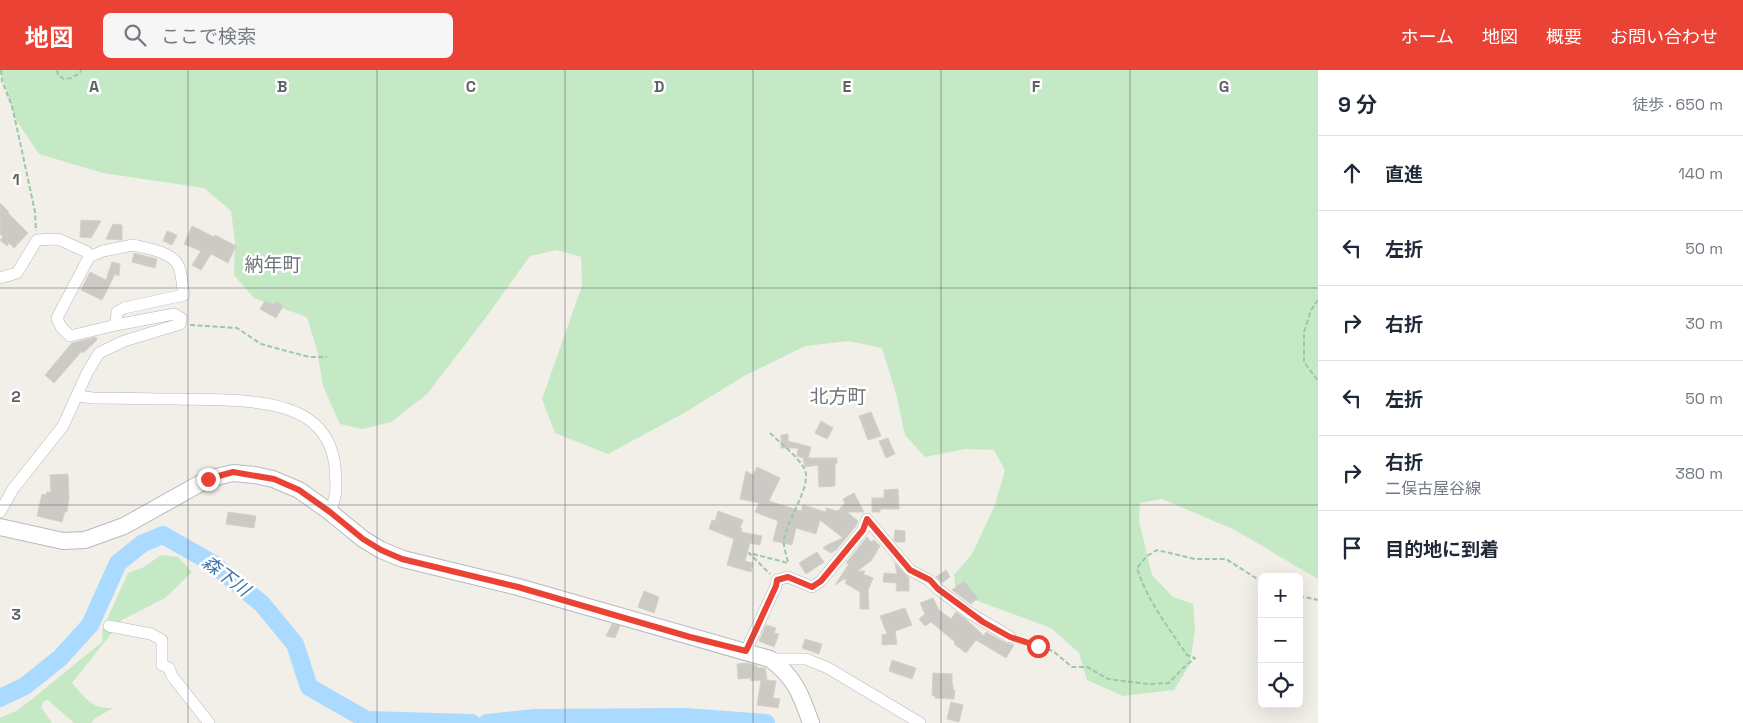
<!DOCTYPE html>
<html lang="ja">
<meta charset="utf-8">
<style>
:root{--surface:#fff;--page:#f6f6f7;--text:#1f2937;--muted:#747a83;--line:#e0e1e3;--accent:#ea4335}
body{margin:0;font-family:"Space Grotesk","Noto Sans JP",sans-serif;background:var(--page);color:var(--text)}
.controls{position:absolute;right:15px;bottom:15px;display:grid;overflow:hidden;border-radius:8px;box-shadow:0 5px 20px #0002}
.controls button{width:45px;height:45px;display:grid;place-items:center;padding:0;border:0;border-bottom:1px solid var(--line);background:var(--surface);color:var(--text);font:25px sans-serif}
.stop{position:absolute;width:15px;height:15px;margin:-11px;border:4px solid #ea4335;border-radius:50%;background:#fff}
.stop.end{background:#ea4335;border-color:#fff;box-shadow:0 1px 5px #0008}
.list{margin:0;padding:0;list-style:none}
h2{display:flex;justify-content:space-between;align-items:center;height:65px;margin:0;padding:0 20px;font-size:21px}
h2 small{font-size:16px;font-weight:400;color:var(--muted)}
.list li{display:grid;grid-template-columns:32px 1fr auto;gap:15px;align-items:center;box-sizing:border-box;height:75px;padding:0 20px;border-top:1px solid var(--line)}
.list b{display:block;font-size:19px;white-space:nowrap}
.list p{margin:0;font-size:16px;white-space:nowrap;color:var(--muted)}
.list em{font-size:16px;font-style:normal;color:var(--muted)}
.icon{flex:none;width:28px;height:28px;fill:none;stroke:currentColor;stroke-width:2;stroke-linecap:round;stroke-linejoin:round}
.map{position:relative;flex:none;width:1318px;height:653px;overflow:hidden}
header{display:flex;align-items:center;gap:30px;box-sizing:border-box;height:70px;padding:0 25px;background:var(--accent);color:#fff}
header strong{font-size:24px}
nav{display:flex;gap:28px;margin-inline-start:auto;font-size:18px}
.search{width:350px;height:45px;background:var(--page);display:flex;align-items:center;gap:12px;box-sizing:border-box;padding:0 18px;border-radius:8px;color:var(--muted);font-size:19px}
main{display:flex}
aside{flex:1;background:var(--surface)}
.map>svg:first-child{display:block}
.green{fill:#c5e8c5}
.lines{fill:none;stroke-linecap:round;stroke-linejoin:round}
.river{stroke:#aadaff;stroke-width:18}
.building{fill:#cccac5;stroke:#d6d1c6}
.street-casing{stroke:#b5b8bc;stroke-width:12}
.secondary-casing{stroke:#b6babf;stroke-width:18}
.path{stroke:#9cc7a9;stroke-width:2;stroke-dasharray:5 2.5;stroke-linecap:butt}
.street{stroke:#fff;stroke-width:11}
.secondary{stroke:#fff;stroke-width:16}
.route{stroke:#ea4335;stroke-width:6}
.grid{fill:none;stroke:#5f6368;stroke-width:1;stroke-opacity:0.55}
.labels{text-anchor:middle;stroke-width:5;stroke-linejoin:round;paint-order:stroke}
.water-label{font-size:18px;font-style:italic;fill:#4174aa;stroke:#fff}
.quarter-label{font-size:19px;fill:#70757a;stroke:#fff}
.grid-label{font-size:16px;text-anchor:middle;font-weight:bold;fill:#5f6368;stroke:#fff;stroke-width:5;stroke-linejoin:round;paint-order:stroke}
</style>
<header>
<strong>地図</strong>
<div class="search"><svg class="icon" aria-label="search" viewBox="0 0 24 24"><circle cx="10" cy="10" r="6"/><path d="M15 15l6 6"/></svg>ここで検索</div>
<nav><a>ホーム</a><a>地図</a><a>概要</a><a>お問い合わせ</a></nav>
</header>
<main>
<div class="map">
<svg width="1318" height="653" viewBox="0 0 1318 653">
<rect width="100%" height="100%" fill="#f1efe8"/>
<!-- green -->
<path class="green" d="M0 0H1318V509L1235 460 1162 429 1140 433 1139 451 1152 505 1173 527 1193 534 1195 559 1190 594 1174 620 1123 626 1087 610 1079 583 1051 558 956 523 954 505 972 484 995 435 1005 400 994 380 965 379 925 387 905 365 897 327 882 278 849 271 805 276 744 306 684 343 608 384 555 363 542 329 582 216 581 187 557 180 530 186 484 250 427 324 391 352 362 359 340 354 323 316 317 280 307 247 254 228 234 205 235 172 231 141 204 118 103 103 39 84 15 48Z
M161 485 178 487 192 502 165 528 122 550 72 613C85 628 92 639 113 638L94 649 91 653H74L48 630 44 631 41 637 52 653H0V648L16 641 31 630 102 572 103 558 128 503 144 497Z"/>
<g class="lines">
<!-- river -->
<path class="river" d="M0 628 25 616 60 588 90 555 118 493 143 473 163 465 212 493 262 534 295 574 309 617 367 650 472 653
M487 653 535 648 685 647 766 653"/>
</g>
<!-- building -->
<path class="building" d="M0 133 9 142 8 143 28 163 14 178 9 173 7 176 0 170 3 167 0 164Z
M81 150 101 151 91 168 80 167Z
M113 154 122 155V170L106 169Z
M192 156 214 167 215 165 236 176 228 193 211 184 201 200 192 195 201 181 184 174Z
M167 161 177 165 172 175 163 171Z
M134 183 157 189 155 198 132 192Z
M112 192 120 194 119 206 115 204 102 230 81 220 90 202 106 210Z
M265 231 273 235 276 231 283 236 276 248 260 239Z
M96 267 97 270 83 283 82 281 54 313 45 305 72 273Z
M871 342 881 366 868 370 859 346Z
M821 351 833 358 827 369 815 363Z
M788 364V371L811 377 808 388H837V393L835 394V416L819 417 818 395 805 397 803 388 797 386 798 378H781V365Z
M888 368 895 384 886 388 879 371Z
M757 397 780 408 769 431 801 441 803 435 826 442V438L838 441 845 433 843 429 854 423 864 442H847L858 451 856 456 836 480 831 483 823 478 827 475 843 468 820 450 816 464 796 458 792 475 773 471 778 451 755 442 759 433 740 429 746 401 753 405Z
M68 404 69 428 67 442 65 441 62 452 37 446 42 424 46 425 47 422H51L50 405Z
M898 419 899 439H880V442H872V428H884V420Z
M718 441 743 450 740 458 742 459 741 462 762 466 760 475 750 473 745 491 753 493 751 502 727 495 734 469 709 459 712 450 715 451Z
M228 442 256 446 254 458 226 454Z
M895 460 905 461V472H896L894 470Z
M867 467 871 472 874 470 880 476 871 491 857 501H865L863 504 873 508 868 520 869 539H860V522L845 513 847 510 844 509 835 515 849 494 846 493Z
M817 482 824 492 806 504 799 493Z
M895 493 909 508V521H896L897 513 883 512 884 503 897 504Z
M946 500 950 507 942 513 936 507Z
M964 511 978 528 971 534 952 520Z
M644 521 659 527 654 543 638 537Z
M933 528 939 540 951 549 956 542 967 550 984 566 986 562 1006 573 1014 575 1006 588 976 570 966 583 954 574 955 572 931 552 925 556 919 549 925 544 920 533Z
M905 538 912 555 895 561 897 574 882 575V565L887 564 880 546Z
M612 554 620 556 615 568 606 566Z
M766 555 776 558 774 563 779 564 774 577 759 571Z
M805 569 822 574 819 584 802 578Z
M892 590 916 598 912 609 889 601Z
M748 593 757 596V598H765L767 609 765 610 776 611 773 628 780 629 778 638 757 635 761 610 751 611 750 608 738 609 737 594Z
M933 603 952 604V615H953V620H955L954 629 935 628V626L932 625Z
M951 632 963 635 959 652 947 649Z"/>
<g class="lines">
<!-- street casing -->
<g class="street-casing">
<path id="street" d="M133 175C147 178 173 182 179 197 182 205 182 216 184 225L124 238 117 242 116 255 70 266 61 257 57 248 89 187 103 181Z
M0 208 17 203 37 170 58 169 87 182 89 187
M77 326 93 328C121 328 149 329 177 329 214 330 276 327 308 349 324 360 333 377 335 397 336 417 338 423 330 442
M0 442 13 419 63 356 87 303 99 283 124 271 180 254 181 248 174 244 116 255
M109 556 151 564 162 570V595L169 598 172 606 209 653
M746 581 776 516 777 510 788 507 812 517 821 511 863 460 867 449 910 500 929 510 938 519 968 542 1010 567
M770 589H806L828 598 920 653"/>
</g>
<!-- secondary casing -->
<g class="secondary-casing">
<path id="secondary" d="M0 457 63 471 85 470 124 456 208 409 233 403 255 405 273 409 299 420 330 442 363 469 381 480 403 489 518 517 770 589C795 607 801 625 811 653"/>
</g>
<!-- path -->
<path class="path" d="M1 0 2 11 12 36 20 72 35 142 36 161
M57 0 58 5 64 9 71 8 80 3 81 0
M1318 230 1311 240 1304 262V292L1318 311
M190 255 237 258 261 274 309 287H327
M770 363C779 372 805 392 806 404 808 421 787 450 784 470 783 477 787 486 788 493L749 483 770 504
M1299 526 1318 530
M1019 570 1053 581 1072 597H1087L1108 609 1148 614 1169 613 1182 599 1195 588 1187 585C1168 557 1147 530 1137 498L1147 486 1157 480 1195 489H1226L1262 512"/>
<!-- street -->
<use href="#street" class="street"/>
<!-- secondary -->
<use href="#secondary" class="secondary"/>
</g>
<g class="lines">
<!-- route -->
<path class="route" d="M208 409 233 402 274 409 299 420 330 442 363 469 381 480 402 489 518 517 690 567 746 581 776 516 777 510 788 507 812 517 821 511 863 460 867 449 910 500 930 510 938 519 983 552 1010 567 1038 576"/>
</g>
<!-- grid -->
<path class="grid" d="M188 0V653M377 0V653M565 0V653M753 0V653M941 0V653M1130 0V653M0 218H1318M0 435H1318"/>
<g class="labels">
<!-- water labels -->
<g class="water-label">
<text transform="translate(226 506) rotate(37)" y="6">森下川</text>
</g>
<!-- quarter labels -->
<g class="quarter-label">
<text x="273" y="201">納年町</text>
<text x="838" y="333">北方町</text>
</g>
</g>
<g class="grid-label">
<text x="94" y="22">A</text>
<text x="282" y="22">B</text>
<text x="471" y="22">C</text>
<text x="659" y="22">D</text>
<text x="847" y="22">E</text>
<text x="1036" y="22">F</text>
<text x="1224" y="22">G</text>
<text x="16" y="115">1</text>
<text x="16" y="332">2</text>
<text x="16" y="550">3</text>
</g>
</svg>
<div class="controls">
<button>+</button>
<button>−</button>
<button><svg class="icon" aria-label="locate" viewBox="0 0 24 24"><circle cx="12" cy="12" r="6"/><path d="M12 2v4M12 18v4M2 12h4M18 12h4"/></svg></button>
</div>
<div class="stop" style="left:1038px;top:576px"></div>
<div class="stop end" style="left:208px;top:409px"></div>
</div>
<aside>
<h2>9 分<small>徒歩 · 650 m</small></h2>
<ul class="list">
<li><svg class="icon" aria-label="ahead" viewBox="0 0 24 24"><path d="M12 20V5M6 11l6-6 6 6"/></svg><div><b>直進</b></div><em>140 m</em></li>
<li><svg class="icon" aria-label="left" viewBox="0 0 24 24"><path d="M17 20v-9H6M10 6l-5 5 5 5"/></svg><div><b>左折</b></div><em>50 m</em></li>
<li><svg class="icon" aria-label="right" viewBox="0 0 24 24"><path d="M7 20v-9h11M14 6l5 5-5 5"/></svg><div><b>右折</b></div><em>30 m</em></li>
<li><svg class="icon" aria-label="left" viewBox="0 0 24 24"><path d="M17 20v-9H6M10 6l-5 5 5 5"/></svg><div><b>左折</b></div><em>50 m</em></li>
<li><svg class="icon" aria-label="right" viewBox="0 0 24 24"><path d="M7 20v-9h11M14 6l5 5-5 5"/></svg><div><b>右折</b><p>二俣古屋谷線</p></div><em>380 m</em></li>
<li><svg class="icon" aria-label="arrive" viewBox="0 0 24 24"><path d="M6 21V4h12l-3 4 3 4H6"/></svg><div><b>目的地に到着</b></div></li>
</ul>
</aside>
</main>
